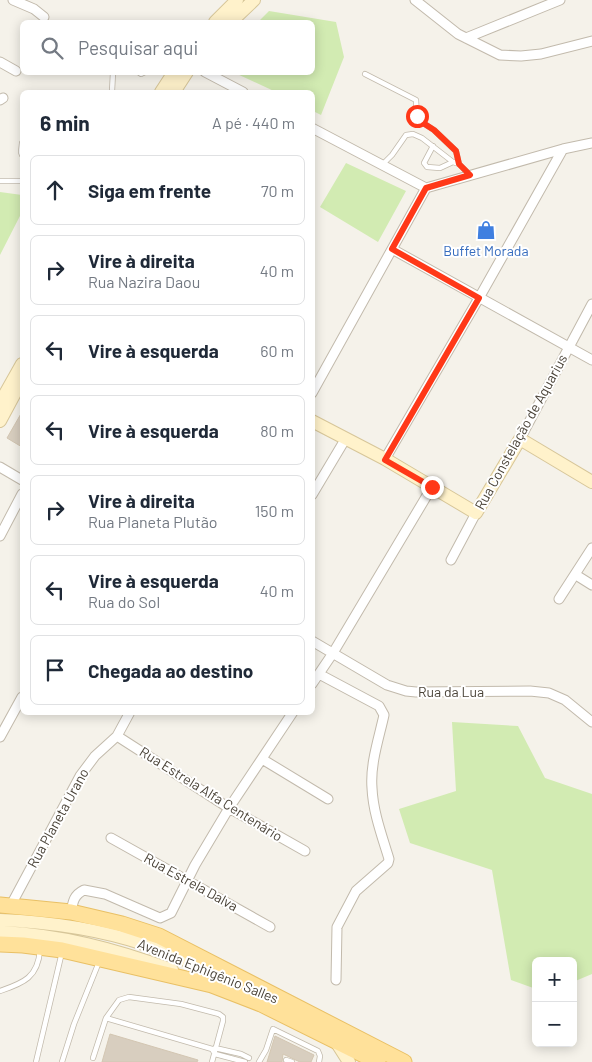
<!DOCTYPE html>
<html lang="pt">
<meta charset="utf-8">
<style>
:root{--surface:#fff;--page:#f6f6f7;--text:#1f2937;--muted:#747a83;--line:#e0e1e3}
body{margin:0;font-family:Barlow,sans-serif;background:var(--page);color:var(--text)}
.controls{position:absolute;right:15px;bottom:15px;display:grid;overflow:hidden;border-radius:8px;box-shadow:0 2px 12px #0003}
.controls button{width:45px;height:45px;display:grid;place-items:center;padding:0;border:0;border-bottom:1px solid var(--line);background:var(--surface);color:var(--text);font:25px sans-serif}
.stop{position:absolute;width:15px;height:15px;margin:-11px;border:4px solid #ff3818;border-radius:50%;background:#fff}
.stop.end{background:#ff3818;border-color:#fff;box-shadow:0 1px 5px #0008}
.list{margin:0;padding:0;list-style:none}
h2{display:flex;justify-content:space-between;align-items:center;height:65px;margin:0;padding:0 20px;font-size:21px}
h2 small{font-size:16px;font-weight:400;color:var(--muted)}
.list li{display:grid;grid-template-columns:32px 1fr auto;gap:15px;align-items:center;box-sizing:border-box;height:70px;margin:0 10px 10px;padding:0 10px;border:1px solid var(--line);border-radius:8px}
.list b{display:block;font-size:19px;white-space:nowrap}
.list p{margin:0;font-size:16px;white-space:nowrap;color:var(--muted)}
.list em{font-size:16px;font-style:normal;color:var(--muted)}
.icon{flex:none;width:28px;height:28px;fill:none;stroke:currentColor;stroke-width:2;stroke-linecap:round;stroke-linejoin:round}
.map{position:relative;flex:none;width:592px;height:1062px;overflow:hidden}
.search{position:absolute;background:var(--surface);box-shadow:0 2px 12px #0003;left:20px;top:20px;width:295px;height:55px;display:flex;align-items:center;gap:12px;box-sizing:border-box;padding:0 18px;border-radius:8px;color:var(--muted);font-size:19px}
.panel{position:absolute;background:var(--surface);box-shadow:0 2px 12px #0003;left:20px;top:90px;width:295px;height:625px;border-radius:8px}
.map>svg:first-child{display:block}
.green{fill:#d2ebb2}
.building{fill:#d8cebf;stroke:#d3c6b2}
.lines{fill:none;stroke-linecap:round;stroke-linejoin:round}
.lane-casing{stroke:#c2baac;stroke-width:6}
.street-casing{stroke:#c2baac;stroke-width:11}
.secondary-casing{stroke:#d7c699;stroke-width:14}
.primary-casing{stroke:#e9c065;stroke-width:17}
.lane{stroke:#fff;stroke-width:4.5}
.street{stroke:#fff;stroke-width:9}
.secondary{stroke:#fff2cb;stroke-width:12}
.primary{stroke:#ffe19a;stroke-width:15}
.route{stroke:#ff3818;stroke-width:6}
.labels{text-anchor:middle;stroke-width:4;stroke-linejoin:round;paint-order:stroke}
.shop-label{font-size:14px;fill:#366cbe;stroke:#fff}
.street-label{font-size:14px;fill:#4a4338;stroke:#fff}
</style>
<div class="map">
<svg width="592" height="1062" viewBox="0 0 592 1062">
<rect width="100%" height="100%" fill="#f5f2ea"/>
<!-- green -->
<path class="green" d="M269 11 336 22 344 57 321 115 313 111 312 92H276L235 73 312 72V22H258Z
M346 163 406 191 378 242 320 207Z
M0 192 22 195V212L0 255Z
M452 722 518 726 545 778 592 794V974L573 982V961H536V989L511 980 492 870 410 843 399 809 456 791Z"/>
<!-- building -->
<path class="building" d="M22 412V447L7 438Z
M110 1034 198 1060 197 1062H102Z
M275 1036 314 1055 311 1062H300L283 1054 282 1062H267Z"/>
<g class="lines">
<!-- lane casing -->
<g class="lane-casing">
<path id="lane" d="M138 72 141 74 145 72
M365 74 416 100 417 116 420 121 434 130 456 151 459 164
M112 92 113 72
M22 143 21 152 22 155
M433 146 424 163 427 167 440 168 453 162
M382 165 392 155 406 135 413 134 422 138 453 162 459 164 470 175
M0 181H22
M0 991C24 983 38 977 40 950
M106 1018 119 1000 129 997 181 1004 219 1014 223 1017V1021L212 1062
M215 1048 241 1054 249 1058
M93 1058 106 1018 212 1049 215 1054 245 1062
M286 1060 292 1062
M36 1062 62 952
M62 1062 74 1024 99 962
M259 1062 266 1050 273 1029 318 1051 320 1056 319 1062"/>
</g>
<!-- street casing -->
<g class="street-casing">
<path id="street" d="M13 0 34 9 44 17
M415 0 458 34 500 55 521 56 541 54 592 41
M466 38 560 0
M0 62 16 71
M205 72 243 92
M0 100 3 98
M312 128 426 188 563 149 592 143
M392 249 592 360
M312 393 426 188
M520 439 592 304
M385 459 479 298 563 149
M0 467 22 480
M312 495 346 438
M0 536 22 494
M451 560 476 513
M576 575 592 585
M559 599 592 548
M312 641 387 685 406 691 416 692 530 691 549 693 565 700 592 722
M319 674 379 706 384 715C379 738 370 764 372 788 373 812 382 836 389 859L388 863 356 891 337 927 336 980
M312 684 333 653 432 487
M117 736 229 808 305 851
M0 737 22 697
M262 759 328 799
M111 838 270 927
M11 905 80 776 95 756 117 736 130 712
M71 912C73 901 74 895 84 890L105 894 160 918 171 913 195 865 229 808 293 712"/>
</g>
<!-- secondary casing -->
<g class="secondary-casing">
<path id="secondary" d="M215 22 237 0
M231 22 254 0
M161 92 174 72
M174 92 187 72
M0 403 22 364
M0 421 22 380
M312 421 385 459 476 513 520 439 592 482
M0 920C48 922 98 929 144 944 170 953 194 964 220 974
M0 932C62 935 115 949 172 970
M335 1040 349 1062"/>
</g>
<!-- primary casing -->
<g class="primary-casing">
<path id="primary" d="M0 905 71 912 122 924 159 936 404 1062
M0 944 23 945 62 950 212 985 261 1004 378 1062"/>
</g>
<!-- lane -->
<use href="#lane" class="lane"/>
<!-- street -->
<use href="#street" class="street"/>
<!-- secondary -->
<use href="#secondary" class="secondary"/>
<!-- primary -->
<use href="#primary" class="primary"/>
</g>
<g class="lines">
<!-- route -->
<path class="route" d="M417 116 420 121 434 130 456 151 459 164 470 175 426 188 392 249 479 298 385 460 432 487"/>
</g>
<!-- icons -->
<defs>
<g id="shop-bare" transform="scale(1.5)"><path d="M-5-2.5h2.3a2.7 3.5 0 0 1 5.4 0H5L5.5 6h-11ZM-1.5-2.5h3a1.5 2.3 0 0 0-3 0Z" fill="#3f7fe0" stroke="#fff" stroke-width="2.5" paint-order="stroke"/></g>
</defs>
<g fill-rule="evenodd">
<use href="#shop-bare" x="486" y="230"/>
</g>
<g class="labels">
<!-- shop labels -->
<g class="shop-label">
<text x="486" y="256">Buffet Morada</text>
</g>
<!-- street labels -->
<g class="street-label">
<text transform="translate(521 432) rotate(-61)" y="5">Rua Constelação de Aquarius</text>
<text x="451" y="697">Rua da Lua</text>
<text transform="translate(211 794) rotate(32)" y="5">Rua Estrela Alfa Centenário</text>
<text transform="translate(58 818) rotate(-61)" y="5">Rua Planeta Urano</text>
<text transform="translate(191 882) rotate(29)" y="5">Rua Estrela Dalva</text>
<text transform="translate(208 971) rotate(22)" y="5">Avenida Ephigênio Salles</text>
</g>
</g>
</svg>
<div class="controls">
<button>+</button>
<button>−</button>
</div>
<div class="stop" style="left:417px;top:116px"></div>
<div class="stop end" style="left:432px;top:487px"></div>
<div class="search"><svg class="icon" aria-label="search" viewBox="0 0 24 24"><circle cx="10" cy="10" r="6"/><path d="M15 15l6 6"/></svg>Pesquisar aqui</div>
<section class="panel">
<h2>6 min<small>A pé · 440 m</small></h2>
<ul class="list">
<li><svg class="icon" aria-label="ahead" viewBox="0 0 24 24"><path d="M12 20V5M6 11l6-6 6 6"/></svg><div><b>Siga em frente</b></div><em>70 m</em></li>
<li><svg class="icon" aria-label="right" viewBox="0 0 24 24"><path d="M7 20v-9h11M14 6l5 5-5 5"/></svg><div><b>Vire à direita</b><p>Rua Nazira Daou</p></div><em>40 m</em></li>
<li><svg class="icon" aria-label="left" viewBox="0 0 24 24"><path d="M17 20v-9H6M10 6l-5 5 5 5"/></svg><div><b>Vire à esquerda</b></div><em>60 m</em></li>
<li><svg class="icon" aria-label="left" viewBox="0 0 24 24"><path d="M17 20v-9H6M10 6l-5 5 5 5"/></svg><div><b>Vire à esquerda</b></div><em>80 m</em></li>
<li><svg class="icon" aria-label="right" viewBox="0 0 24 24"><path d="M7 20v-9h11M14 6l5 5-5 5"/></svg><div><b>Vire à direita</b><p>Rua Planeta Plutão</p></div><em>150 m</em></li>
<li><svg class="icon" aria-label="left" viewBox="0 0 24 24"><path d="M17 20v-9H6M10 6l-5 5 5 5"/></svg><div><b>Vire à esquerda</b><p>Rua do Sol</p></div><em>40 m</em></li>
<li><svg class="icon" aria-label="arrive" viewBox="0 0 24 24"><path d="M6 21V4h12l-3 4 3 4H6"/></svg><div><b>Chegada ao destino</b></div></li>
</ul>
</section>
</div>
